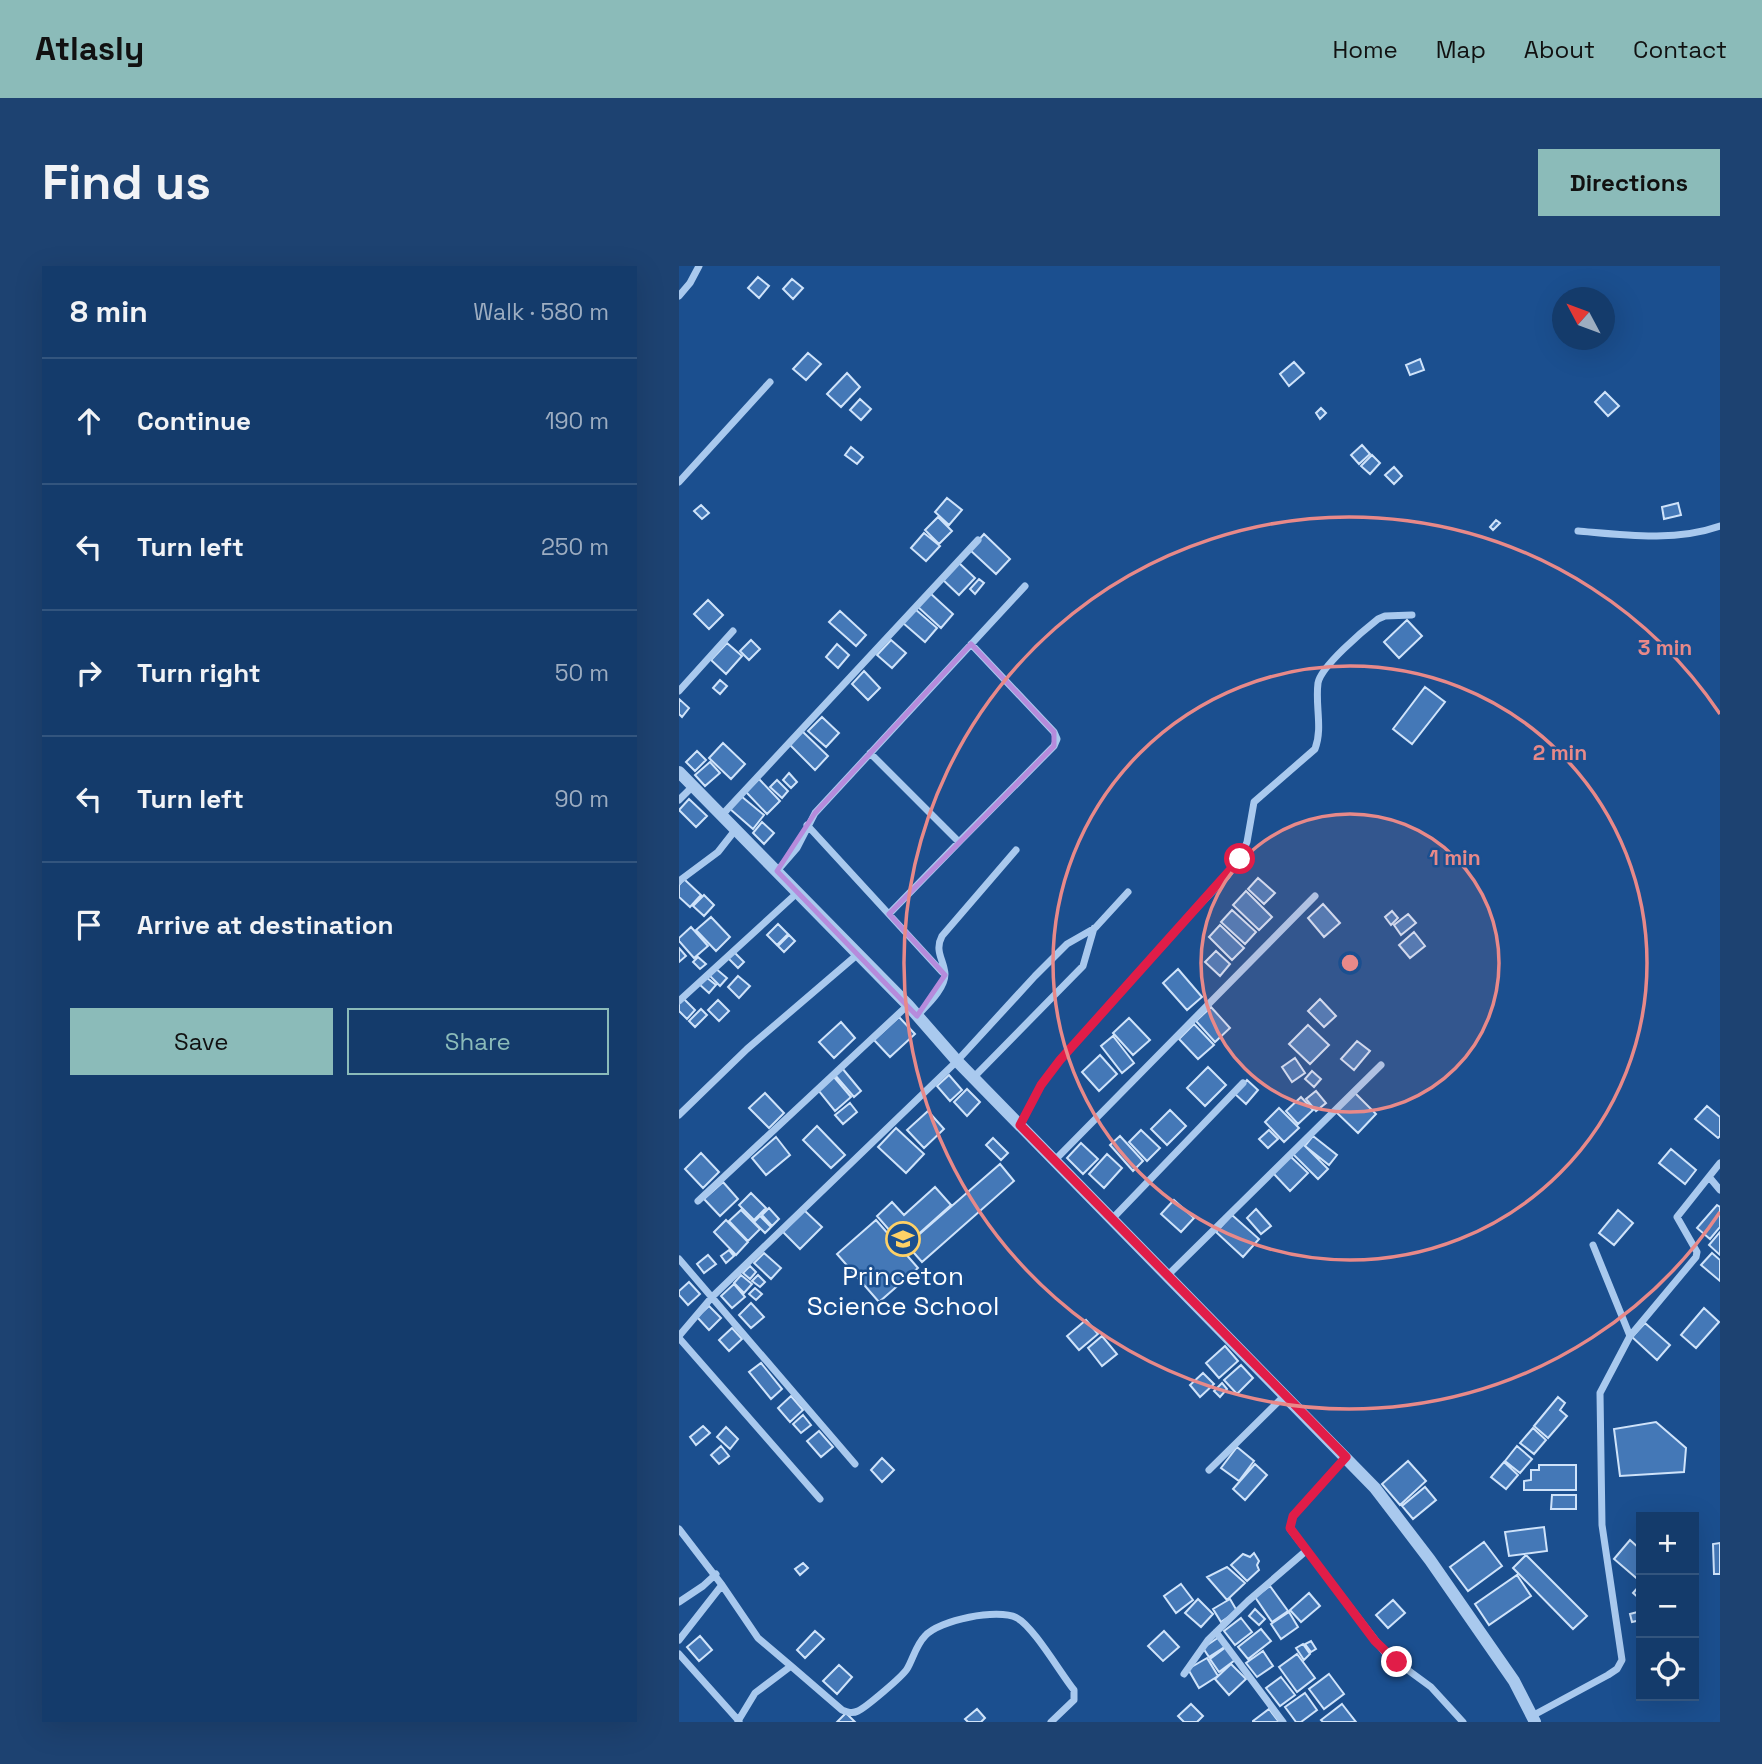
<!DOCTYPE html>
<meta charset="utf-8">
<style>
:root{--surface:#143b6b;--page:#1d4271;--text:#f1f3f6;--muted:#9dadc1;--line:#33557e;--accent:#8bbbb9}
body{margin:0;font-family:"Space Grotesk",sans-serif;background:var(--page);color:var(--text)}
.controls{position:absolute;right:21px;bottom:21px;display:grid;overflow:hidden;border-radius:0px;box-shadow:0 7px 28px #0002}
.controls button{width:63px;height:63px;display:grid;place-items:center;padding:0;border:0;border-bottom:2px solid var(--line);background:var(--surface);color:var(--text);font:35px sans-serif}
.compass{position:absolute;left:873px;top:21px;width:63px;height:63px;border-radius:50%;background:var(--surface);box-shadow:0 7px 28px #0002;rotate:311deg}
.stop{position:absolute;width:21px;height:21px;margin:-16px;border:5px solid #e11d48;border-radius:50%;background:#fff}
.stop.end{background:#e11d48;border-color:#fff;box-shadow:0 2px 7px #0008}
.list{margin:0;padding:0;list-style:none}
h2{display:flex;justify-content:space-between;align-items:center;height:91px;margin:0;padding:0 28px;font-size:30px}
h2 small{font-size:23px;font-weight:400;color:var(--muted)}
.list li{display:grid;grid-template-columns:46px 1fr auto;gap:21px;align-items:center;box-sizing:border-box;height:126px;padding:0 28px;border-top:2px solid var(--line)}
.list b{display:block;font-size:26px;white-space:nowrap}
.list em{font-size:23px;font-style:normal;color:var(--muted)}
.actions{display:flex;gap:14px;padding:21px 28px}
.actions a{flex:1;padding:16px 0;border:2px solid var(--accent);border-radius:0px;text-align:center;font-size:24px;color:var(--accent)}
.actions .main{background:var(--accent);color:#111}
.icon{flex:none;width:38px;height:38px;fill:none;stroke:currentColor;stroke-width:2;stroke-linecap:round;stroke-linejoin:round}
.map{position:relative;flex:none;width:1041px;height:1456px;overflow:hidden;border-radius:0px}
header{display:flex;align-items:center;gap:42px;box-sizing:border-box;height:98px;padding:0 35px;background:var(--accent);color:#111}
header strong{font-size:33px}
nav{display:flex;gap:38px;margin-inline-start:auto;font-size:24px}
.intro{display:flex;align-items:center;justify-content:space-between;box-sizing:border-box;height:168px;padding:0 42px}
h1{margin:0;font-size:49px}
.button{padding:18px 32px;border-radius:0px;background:var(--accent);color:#111;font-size:24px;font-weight:700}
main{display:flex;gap:42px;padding:0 42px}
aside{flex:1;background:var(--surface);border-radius:0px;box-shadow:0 7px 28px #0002}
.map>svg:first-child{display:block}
.building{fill:#4478b7;stroke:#cfe3fa;stroke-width:2}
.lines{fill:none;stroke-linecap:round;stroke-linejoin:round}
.minor{stroke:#a9c9ee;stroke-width:7}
.tertiary{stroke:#a9c9ee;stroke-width:12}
.route{stroke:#e11d48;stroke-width:9}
.marked{fill:none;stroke:#b68bdc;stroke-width:5;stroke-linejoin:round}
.ring{fill:none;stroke:#e88989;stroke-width:3.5}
.labels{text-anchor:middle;stroke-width:5;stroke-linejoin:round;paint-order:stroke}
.poi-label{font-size:26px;fill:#fff;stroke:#1b4f8f}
.centre{fill:#e88989;stroke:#1b4f8f;stroke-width:3.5}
.ring-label{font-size:21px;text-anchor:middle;font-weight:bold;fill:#e88989;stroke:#1b4f8f;stroke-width:5;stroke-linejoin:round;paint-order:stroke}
</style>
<header>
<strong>Atlasly</strong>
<nav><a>Home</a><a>Map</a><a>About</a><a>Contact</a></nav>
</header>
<div class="intro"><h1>Find us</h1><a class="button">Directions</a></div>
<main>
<aside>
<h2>8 min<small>Walk · 580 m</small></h2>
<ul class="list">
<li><svg class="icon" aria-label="ahead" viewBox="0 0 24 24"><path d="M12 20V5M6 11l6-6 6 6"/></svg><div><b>Continue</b></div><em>190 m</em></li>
<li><svg class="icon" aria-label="left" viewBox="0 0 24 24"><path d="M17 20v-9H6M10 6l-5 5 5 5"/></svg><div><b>Turn left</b></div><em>250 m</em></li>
<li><svg class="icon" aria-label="right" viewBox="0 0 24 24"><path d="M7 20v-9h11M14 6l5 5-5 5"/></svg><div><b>Turn right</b></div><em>50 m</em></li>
<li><svg class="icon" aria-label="left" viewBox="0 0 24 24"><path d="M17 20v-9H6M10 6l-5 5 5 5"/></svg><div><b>Turn left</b></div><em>90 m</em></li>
<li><svg class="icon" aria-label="arrive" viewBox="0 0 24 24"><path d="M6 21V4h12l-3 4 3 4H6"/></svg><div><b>Arrive at destination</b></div></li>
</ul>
<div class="actions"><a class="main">Save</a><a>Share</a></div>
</aside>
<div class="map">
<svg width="1041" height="1456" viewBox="0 0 1041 1456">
<rect width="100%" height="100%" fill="#1b4f8f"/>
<!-- building -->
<path class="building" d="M79 11 90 20 80 32 69 22Z
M113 13 124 22 114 33 104 23Z
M129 87 142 98 127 114 114 103Z
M741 93 745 104 731 109 727 99Z
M615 96 625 107 610 120 601 108Z
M168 107 181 121 162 141 148 128Z
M926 126 940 140 929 150 916 136Z
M181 133 192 143 182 154 171 144Z
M642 142 647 147 641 153 637 147Z
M683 179 691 188 680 198 672 189Z
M172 181 184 191 178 198 166 189Z
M693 189 701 197 691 208 682 200Z
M715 201 723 210 715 218 706 209Z
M268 232 283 244 270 259 256 246Z
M999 237 1002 249 985 253 983 241Z
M22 239 30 247 23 253 15 245Z
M259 251 273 265 260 278 246 264Z
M817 254 821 257 814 264 811 261Z
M245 267 261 280 247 295 232 282Z
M305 268 331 293 317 308 291 284Z
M279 296 296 312 280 329 263 313Z
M300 313 305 317 296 328 291 323Z
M251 327 274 348 262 362 239 341Z
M29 334 44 349 30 363 15 348Z
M236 343 258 362 246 376 224 357Z
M161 345 187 369 177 380 150 356Z
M728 354 743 370 720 392 705 376Z
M72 374 81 383 70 394 61 385Z
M212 374 227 387 213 402 198 389Z
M48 377 63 390 47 408 32 394Z
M158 378 170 389 159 402 147 391Z
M185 405 201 422 189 434 173 418Z
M41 414 48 420 41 428 34 422Z
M746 421 766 436 733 478 714 463Z
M0 433 10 442 3 451 0 448Z
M143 451 160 467 147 481 129 465Z
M123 465 149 490 136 504 110 478Z
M44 477 66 498 52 513 30 492Z
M18 485 27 494 16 505 7 496Z
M31 496 41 507 26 520 16 509Z
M110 507 118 516 112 522 104 514Z
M80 513 101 535 88 548 67 526Z
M98 514 109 525 103 532 91 521Z
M62 530 85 549 74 563 51 543Z
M10 533 28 550 17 561 0 544Z
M83 556 95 567 85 578 74 567Z
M579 612 596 627 585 638 569 623Z
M5 613 22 629 11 641 0 631V619Z
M567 625 593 651 580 664 554 639Z
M25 629 35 639 25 650 14 640Z
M644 638 661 657 645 671 629 652Z
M553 644 577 666 566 678 542 656Z
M713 645 719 652 712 659 706 651Z
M729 648 737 657 722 669 715 659Z
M32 651 51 671 37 685 17 664Z
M99 658 109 668 98 679 88 669Z
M541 659 565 682 553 694 530 671Z
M12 661 29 680 15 692 0 675V672Z
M735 666 746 680 731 692 720 679Z
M110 669 116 675 105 686 99 680Z
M0 682 7 690 0 696Z
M537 685 551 698 541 710 526 696Z
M55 686 65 696 59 702 49 692Z
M19 691 27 698 21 703 14 696Z
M36 702 48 712 41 720 30 709Z
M499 703 523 731 508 744 484 717Z
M59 710 71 720 60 732 49 721Z
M27 711 37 719 30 727 20 718Z
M4 732 16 744 8 753 0 745V736Z
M641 733 657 750 645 761 629 745Z
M39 734 50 745 40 755 29 744Z
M532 741 551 762 536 776 517 755Z
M22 743 28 749 16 761 10 755Z
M220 751 236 768 211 791 195 774Z
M450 752 471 774 454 789 434 767Z
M162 756 176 772 155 792 140 776Z
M515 758 535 779 519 793 500 773Z
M629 759 650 779 631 798 610 778Z
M434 770 455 797 443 807 422 780Z
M678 775 691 785 675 804 662 793Z
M421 789 438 808 420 825 403 806Z
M616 792 626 807 613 816 603 801Z
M529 801 547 819 526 840 508 822Z
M163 802 182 825 175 831 156 809Z
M633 805 642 813 635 821 626 813Z
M270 809 283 824 271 835 258 820Z
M155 811 172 831 156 845 139 824Z
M568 814 579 824 567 838 556 828Z
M288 823 301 836 288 850 275 836Z
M637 825 647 837 637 845 627 833Z
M675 826 697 848 679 867 657 846Z
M86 827 105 847 90 862 70 842Z
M622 831 634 844 619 858 607 845Z
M171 837 178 846 164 858 156 849Z
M1028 840 1041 851V870L1039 872 1016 853Z
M600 842 620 862 605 876 586 856Z
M491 844 507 860 488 879 472 863Z
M249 845 265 863 245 882 228 864Z
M138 860 166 889 152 902 124 874Z
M217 862 245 888 227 907 199 881Z
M462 864 481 882 468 895 450 876Z
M590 864 599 873 589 882 580 873Z
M441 870 464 895 454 905 431 879Z
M634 870 658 889 650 899 626 880Z
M97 871 111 889 87 909 73 892Z
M314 872 329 887 322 894 307 879Z
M402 877 419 893 404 908 388 892Z
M624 878 649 903 639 913 614 888Z
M992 883 1017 904 1006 918 980 897Z
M22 887 40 906 24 922 6 903Z
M428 888 443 902 425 922 410 908Z
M611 890 629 907 611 925 594 907Z
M321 898 335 915 243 996 228 979Z
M44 916 59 933 41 950 25 933Z
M256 921 272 939 225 981 198 950 213 936 225 949Z
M72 927 87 942 75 954 60 939Z
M495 934 515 952 502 966 482 948Z
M1038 939 1041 941V961L1031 973 1018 962Z
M90 942 100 953 93 960 83 949Z
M577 943 592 960 582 968 568 952Z
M62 944 81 963 69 975 50 955Z
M125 944 143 961 121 983 104 966Z
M939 944 954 957 935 979 920 967Z
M553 949 580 973 564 991 537 966Z
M81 950 92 961 86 967 75 956Z
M47 954 69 976 57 989 35 966Z
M197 954 239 1002 200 1036 158 988Z
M1041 966V989L1030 979Z
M50 984 55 990 47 997 42 990Z
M85 987 102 1002 92 1013 75 997Z
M1033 987 1041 994V1015L1022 999Z
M29 989 37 998 25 1007 18 998Z
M71 1000 77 1006 71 1013 64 1007Z
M62 1009 73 1018 65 1027 55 1017Z
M79 1009 86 1016 81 1021 73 1015Z
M10 1016 21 1028 9 1039 0 1029V1025Z
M55 1018 66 1031 53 1042 42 1030Z
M76 1022 83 1028 77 1034 70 1028Z
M72 1037 85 1051 72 1062 60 1049Z
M30 1040 42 1052 30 1064 18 1051Z
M1025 1042 1040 1056 1017 1082 1002 1069Z
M407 1054 419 1068 400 1084 388 1070Z
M966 1057 991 1079 978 1094 953 1071Z
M53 1062 63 1073 50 1085 40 1074Z
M423 1070 438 1088 423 1100 409 1082Z
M546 1080 559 1095 540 1112 527 1097Z
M82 1097 103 1123 92 1133 70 1106Z
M562 1099 574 1112 558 1128 545 1114Z
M524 1107 535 1118 521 1131 511 1119Z
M543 1117 548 1123 541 1131 535 1125Z
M112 1130 124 1144 111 1156 99 1142Z
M879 1131 886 1137 881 1144 888 1150 869 1172 855 1160Z
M124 1149 132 1159 122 1167 114 1158Z
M977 1156 1007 1182 1005 1206 941 1210 935 1163Z
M24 1160 31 1167 17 1179 11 1171Z
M47 1161 59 1173 51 1183 38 1171Z
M854 1162 867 1174 855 1188 841 1177Z
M140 1165 154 1181 142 1191 128 1175Z
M42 1180 50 1190 40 1198 32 1189Z
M838 1180 853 1193 841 1207 826 1195Z
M558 1181 575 1195 560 1215 542 1202Z
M203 1192 215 1204 203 1216 192 1204Z
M729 1195 747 1215 721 1239 703 1218Z
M825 1196 839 1209 827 1223 812 1211Z
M576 1198 588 1209 566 1234 554 1223Z
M860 1199H897V1224H845V1215L852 1214V1204H860Z
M746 1221 757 1234 734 1253 723 1240Z
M873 1229H897V1243H872Z
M865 1261 868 1285 830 1290 826 1266Z
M951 1274 962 1284V1316L935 1293Z
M805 1276 823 1300 789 1325 771 1301Z
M1041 1277V1308H1035L1034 1278Z
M575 1287 580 1295 578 1299 580 1304 568 1315 552 1299 564 1288 571 1291Z
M847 1289 908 1350 894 1363 834 1302Z
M124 1297 129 1302 121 1309 116 1303Z
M548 1301 566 1317 548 1334 528 1311Z
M838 1309 852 1330 810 1359 796 1338Z
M502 1318 514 1334 497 1347 485 1330Z
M962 1318V1334L954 1327Z
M591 1320 609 1345 593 1356 576 1331Z
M630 1327 641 1340 622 1356 611 1344Z
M519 1333 534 1348 522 1361 506 1347Z
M551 1333 558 1345 542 1356 534 1343Z
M714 1334 726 1347 709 1362 697 1349Z
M576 1343 586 1353 580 1359 570 1350Z
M962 1345V1354L953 1356 951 1348Z
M610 1346 619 1361 602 1373 592 1358Z
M562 1352 573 1366 556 1379 545 1365Z
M582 1363 592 1375 569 1393 559 1381Z
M136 1365 145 1373 126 1392 118 1384Z
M485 1365 500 1381 484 1395 469 1380Z
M21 1370 33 1384 20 1395 8 1381Z
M540 1371 547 1380 530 1391 524 1382Z
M632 1375 637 1383 632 1386 626 1378Z
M624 1378 631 1388 625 1394 617 1382Z
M547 1381 556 1394 540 1406 531 1393Z
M584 1385 594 1400 578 1411 567 1397Z
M618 1388 636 1412 618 1426 600 1401Z
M528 1392 539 1410 520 1422 509 1403Z
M552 1398 567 1413 550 1429 536 1413Z
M160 1399 173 1411 158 1428 144 1415Z
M650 1408 665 1428 645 1443 630 1423Z
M602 1411 616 1429 601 1440 587 1422Z
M626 1427 638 1444 622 1456H617L606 1441Z
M512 1438 524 1450 518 1456H505L499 1450Z
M663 1438 677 1456H644L642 1454Z
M298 1443 306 1452 302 1456H289L286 1453Z
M590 1443 600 1456H574V1455Z
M167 1447 176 1456H158Z"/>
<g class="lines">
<!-- minor -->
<path class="minor" d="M0 30 11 17 20 0
M0 216 91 116
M899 265C945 269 996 276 1041 260
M0 425 54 365
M191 487 280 576 375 480 378 473 375 466 292 378
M0 534 14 520
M43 549 299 274
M128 559 263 706
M98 605 118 582 136 547 346 320
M0 615 39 586 57 563
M210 648 280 576
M0 735 118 627
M238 750C248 739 266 723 266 708 265 694 255 685 263 670L337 584
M295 811 404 700 415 662
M0 849 68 783 179 688
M341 859 362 819 381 794 508 652 548 610 561 593 568 576 575 536 636 483C644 462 636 440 639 417 642 400 685 364 699 353L706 350 733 349
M376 894 636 630
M1031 912 1041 924
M19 935 229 739
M433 953 564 817
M914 979 951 1070
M0 993 176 1198
M489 1009 702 799
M0 1070 33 1031 278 795 356 710 388 678 416 662 449 626
M0 1072 141 1233
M667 1191 614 1250 611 1263 707 1388 752 1421 784 1456
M530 1204 606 1129
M0 1263 43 1319 0 1374
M43 1319 79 1372 112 1400 76 1427 59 1455
M0 1336 24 1320 37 1308
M537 1366 604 1456
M0 1388 60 1455
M112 1400 163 1444C168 1446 173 1448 179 1445 186 1442 223 1411 228 1403 234 1393 237 1379 246 1370 260 1354 319 1342 338 1352 354 1360 382 1408 395 1424V1434L372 1456
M505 1408 529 1374 569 1335 628 1284
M853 1450 929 1409 938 1403 943 1394 923 1259 921 1127 951 1070 1017 991 1018 986 998 951 1041 897"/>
<!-- tertiary -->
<path class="tertiary" d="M0 506 229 739 278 795 696 1222 751 1294 835 1415 856 1456"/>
</g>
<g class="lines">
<!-- route -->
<path class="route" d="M561 593 381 794 362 819 341 859 667 1191 614 1250 611 1262 696 1375 718 1396"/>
</g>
<!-- marked area -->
<path class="marked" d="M292 378 375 466V480L210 648 266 709 238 750 98 605 136 547Z"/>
<!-- distance rings -->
<circle cx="671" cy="697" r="149" fill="#e88989" fill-opacity=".12"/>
<g class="ring">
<circle cx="671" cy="697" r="149"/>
<circle cx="671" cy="697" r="297"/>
<path d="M1041 946A446 446 0 1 1 1041 448"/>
</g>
<!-- icons -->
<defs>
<g id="school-ring" transform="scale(1.75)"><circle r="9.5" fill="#1b4f8f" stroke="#ffd166" stroke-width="1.5"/><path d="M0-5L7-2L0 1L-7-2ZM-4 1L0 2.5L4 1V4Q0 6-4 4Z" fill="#ffd166"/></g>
</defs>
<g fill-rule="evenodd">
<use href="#school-ring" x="224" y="973"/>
</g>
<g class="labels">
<!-- poi labels -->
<g class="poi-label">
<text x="224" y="1019">Princeton<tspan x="224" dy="30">Science School</tspan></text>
</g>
</g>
<circle cx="671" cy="697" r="10" class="centre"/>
<g class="ring-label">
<text x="986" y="389">3 min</text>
<text x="881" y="494">2 min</text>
<text x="776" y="599">1 min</text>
</g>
</svg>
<div class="controls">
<button>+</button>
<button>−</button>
<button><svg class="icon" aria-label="locate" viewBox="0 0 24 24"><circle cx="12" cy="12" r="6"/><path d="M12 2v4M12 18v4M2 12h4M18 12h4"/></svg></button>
</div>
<svg class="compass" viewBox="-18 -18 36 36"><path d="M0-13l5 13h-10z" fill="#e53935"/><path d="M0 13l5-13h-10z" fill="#9dadc1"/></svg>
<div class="stop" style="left:561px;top:593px"></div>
<div class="stop end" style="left:718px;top:1396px"></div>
</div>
</main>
